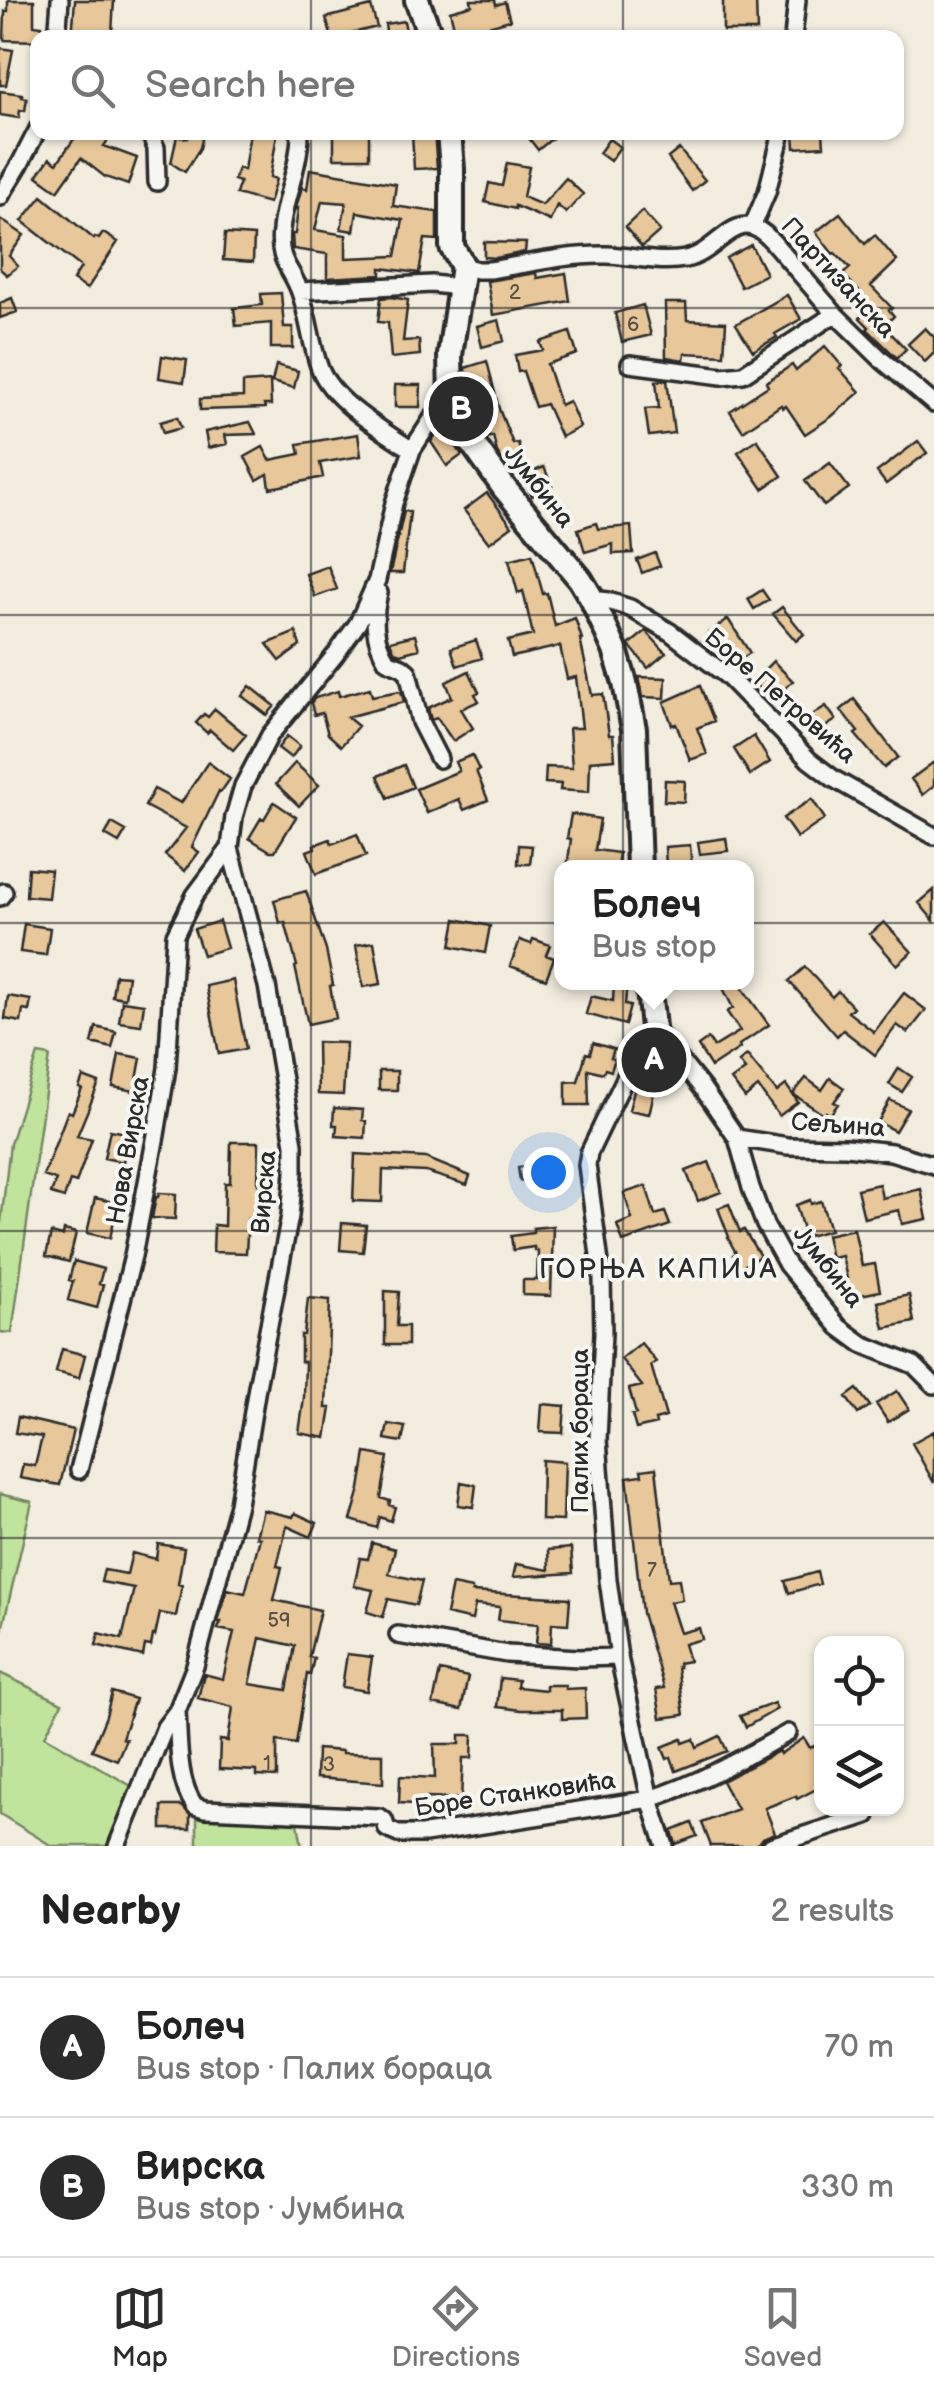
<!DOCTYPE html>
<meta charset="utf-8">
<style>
:root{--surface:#fff;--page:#f2f2f2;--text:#222;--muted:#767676;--line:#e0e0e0;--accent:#2b2b2b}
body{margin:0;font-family:"Balsamiq Sans",sans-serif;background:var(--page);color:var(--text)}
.controls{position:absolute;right:30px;bottom:30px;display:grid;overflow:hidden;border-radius:20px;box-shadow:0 2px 8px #0004}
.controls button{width:90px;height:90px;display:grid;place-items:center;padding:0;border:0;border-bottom:2px solid var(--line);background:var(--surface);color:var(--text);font:50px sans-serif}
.you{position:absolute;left:548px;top:1172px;width:35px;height:35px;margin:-25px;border:8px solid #fff;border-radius:50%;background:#1a73e8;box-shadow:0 0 0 15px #1a73e833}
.badge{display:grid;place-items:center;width:65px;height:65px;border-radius:50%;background:var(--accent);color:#fff;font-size:32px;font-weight:700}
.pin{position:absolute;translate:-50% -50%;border:5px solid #fff;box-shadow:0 2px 10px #0006}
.popup{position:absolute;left:554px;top:860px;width:200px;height:130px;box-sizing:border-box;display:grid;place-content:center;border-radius:20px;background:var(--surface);filter:drop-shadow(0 2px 8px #0005);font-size:32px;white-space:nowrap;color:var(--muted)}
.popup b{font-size:38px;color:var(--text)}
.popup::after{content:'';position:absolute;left:50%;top:100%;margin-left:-20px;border:20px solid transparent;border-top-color:var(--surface)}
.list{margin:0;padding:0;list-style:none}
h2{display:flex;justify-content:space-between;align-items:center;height:130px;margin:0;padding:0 40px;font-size:42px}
h2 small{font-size:32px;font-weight:400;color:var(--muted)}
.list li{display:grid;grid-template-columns:65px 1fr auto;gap:30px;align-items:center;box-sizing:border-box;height:140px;padding:0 40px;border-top:2px solid var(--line)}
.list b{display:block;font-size:38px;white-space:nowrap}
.list p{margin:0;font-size:32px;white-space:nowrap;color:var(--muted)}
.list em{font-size:32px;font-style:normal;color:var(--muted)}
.icon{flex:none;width:55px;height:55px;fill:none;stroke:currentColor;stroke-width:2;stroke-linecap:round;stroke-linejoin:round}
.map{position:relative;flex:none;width:934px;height:1846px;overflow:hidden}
.search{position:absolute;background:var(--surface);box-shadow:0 2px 8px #0004;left:30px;right:30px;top:30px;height:110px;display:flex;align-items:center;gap:25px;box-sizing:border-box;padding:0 35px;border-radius:20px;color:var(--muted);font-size:38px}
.sheet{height:410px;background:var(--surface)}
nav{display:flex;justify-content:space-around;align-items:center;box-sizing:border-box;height:140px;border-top:2px solid var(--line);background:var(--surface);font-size:28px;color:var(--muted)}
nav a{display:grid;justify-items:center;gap:5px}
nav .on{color:var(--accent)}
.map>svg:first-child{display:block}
.green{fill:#c1e49d;stroke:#768864;stroke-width:2.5}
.building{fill:#e8c79a;stroke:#2b2b2b;stroke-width:2.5;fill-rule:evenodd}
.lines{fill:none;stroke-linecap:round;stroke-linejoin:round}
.street-casing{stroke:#2b2b2b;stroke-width:22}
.secondary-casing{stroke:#2b2b2b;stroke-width:30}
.street{stroke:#f6f6f2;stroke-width:15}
.secondary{stroke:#f6f6f2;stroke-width:22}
.grid{fill:none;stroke:#2b2b2b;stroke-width:2.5;stroke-opacity:0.55}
.labels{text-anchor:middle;stroke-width:8;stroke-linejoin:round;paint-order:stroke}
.number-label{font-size:20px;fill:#5a5247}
.street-label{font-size:25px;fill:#2b2b2b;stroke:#f6f6f2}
.neighbourhood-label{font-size:28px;letter-spacing:2.5px;fill:#2b2b2b;stroke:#f6f6f2}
</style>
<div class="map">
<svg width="934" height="1846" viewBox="0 0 934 1846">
<rect width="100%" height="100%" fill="#f3ede0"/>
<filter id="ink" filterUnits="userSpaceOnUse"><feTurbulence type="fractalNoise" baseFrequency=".01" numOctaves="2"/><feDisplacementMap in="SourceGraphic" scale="20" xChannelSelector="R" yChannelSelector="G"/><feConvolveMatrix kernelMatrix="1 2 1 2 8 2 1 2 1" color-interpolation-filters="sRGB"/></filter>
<g filter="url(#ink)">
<!-- green -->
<path class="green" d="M38 1054 50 1056 12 1333 0 1332V1231L10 1144Z
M0 1494 32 1502 0 1639Z
M0 1673 62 1703 45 1736 133 1787 111 1841 106 1846H52L0 1814Z
M197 1812 297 1818 302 1846H197Z"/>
<!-- building -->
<path class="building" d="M8 0H34V25L42 26V38H38V41L4 40 5 11H8Z
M75 0H114L112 33 98 32V38H72Z
M471 0H495L496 5 505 2 510 20 456 35 450 11 472 5Z
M723 0H756L757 31H723Z
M371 6 377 27 332 38 326 18Z
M404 21 407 36 387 38 385 24Z
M0 48 13 50 6 85H0Z
M0 91 22 94V97L27 98 25 111 20 110 19 118 0 115Z
M79 132H97L108 140 104 146 137 158 128 185 105 177 81 158 58 191 37 176 50 158 57 163Z
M190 132 203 135 200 148 185 172 171 163 177 136 188 138Z
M250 132 277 135 270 177 276 179 269 203 236 194 240 182 234 180 238 168 244 170Z
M334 132H369V158H334Z
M412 132H434L437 168 414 169Z
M524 132H560L538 150Z
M794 132H823L824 146 795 148Z
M609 139 620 147 610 161 599 153Z
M679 149 705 180 692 191 668 158Z
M507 163 529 167 523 197 542 205 566 178 583 194 566 213 557 205 550 221 515 206V209L485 202 489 183 502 186Z
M310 169 396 184 393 206 437 212V240L425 239 419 273 381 268V275L327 278V254L293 249 292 234H295L298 208H296L302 187 307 189ZM322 201 346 203 341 229 354 231 357 212 403 220 396 256 346 258V235L315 230Z
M42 196 94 239 95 237 99 239 103 233 118 242 87 289 73 280 81 267 22 221Z
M642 211 660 231 642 247 625 227Z
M840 213 865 244 875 235 897 261 871 286 892 308 889 310 894 316 884 326 906 349 897 358 867 329 869 327 860 318 872 305 843 274 850 268 835 253 833 254 816 232Z
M0 219 24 235 9 256 18 266 7 275 0 269Z
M225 234 254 236 253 262 223 260Z
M484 242 526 243 525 252 496 258 484 257Z
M751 245 766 274 741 287 726 258Z
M536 273 537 278 566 273 570 301 493 315 487 281Z
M281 293 284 327H293V348H271V323L236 326 234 308 262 305 261 294Z
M787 295 801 319 775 334 777 337 753 351 736 324Z
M391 297 408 300 403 341 419 340 420 355 391 358 388 323 378 322 381 298Z
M12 298 17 312 0 318V303Z
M665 303H686L687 320 726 322 724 355 685 353 684 360 666 357Z
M643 305 651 335 622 342 615 313Z
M499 320 504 341 482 347 477 326Z
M925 328 934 337V353L925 362 908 344Z
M570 332 577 354 547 364 560 405 569 401 580 427 561 437 546 404 535 407 523 371 518 372 515 355 543 350 540 342Z
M825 346 842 366 839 368 860 392 831 417 805 434 786 406 783 408 781 405 743 431 730 411 768 386 766 382 792 365 796 371Z
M162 356 187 360 184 382 159 378Z
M487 361 499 409 513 444 518 443 522 460 505 464 497 452 493 436 487 438 475 419 469 383 466 384 465 368Z
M276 365 298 371 294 388 272 382Z
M667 380 674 433 649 436 645 409 659 408 656 381Z
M270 381 271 405H264L265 408 200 410V399L243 397V383Z
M395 385H421L420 407H395Z
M177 417 181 428 163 433 160 422Z
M250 422 256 434 225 435 227 444 208 448 205 432Z
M444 422 451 438 462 455 447 466 431 442Z
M358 434 361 456 320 463 323 477 287 485 270 488 268 474 257 480 245 457 263 447 270 460 300 454 298 444Z
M757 439 782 476 763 489 738 452Z
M918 441 927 453 886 484 877 472Z
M830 463 849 488 824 506 805 481Z
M544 467 552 486 532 496 523 476Z
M487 493 512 526 489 543 464 510Z
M404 511 410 512 403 573H390Z
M596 523 598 529 631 526 633 553 613 554V544L585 552 578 529Z
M655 553 660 566 642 573 637 560Z
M532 554 543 594 547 593 555 626 575 618 582 639H580L592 695 603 694 609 735H613L615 759 590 761 589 792 560 790 561 784 545 783 546 767 572 768 569 728H582L576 677 567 679 560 646 512 657 508 641 533 635 523 591 518 593 509 560Z
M328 566 337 589 315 597 306 574Z
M762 590 769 600 754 609 748 599Z
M782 607 804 634 796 641 773 614Z
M728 619 750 653 732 665 708 633Z
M646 631 666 653 648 668 629 645Z
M296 632 300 646 280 661 267 644Z
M415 635 419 649 400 654 395 652 390 641Z
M476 640 482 658 457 666 451 648Z
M773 661 793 681 772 701 753 681Z
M469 671 479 692 475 694 479 701 461 709 473 728 453 741 437 718 431 720 428 708 452 697 446 682Z
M639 677 666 678 665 698 643 697Z
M250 686 275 706 267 715 242 696Z
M700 686 714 721 697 728 707 754 690 760 676 724 672 725 664 702Z
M370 688 372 696 401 691 404 702 347 717 358 726 341 746 328 734 322 713 314 715 311 703 315 698 338 691 339 696Z
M854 699 898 757 884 768 855 734 858 732 841 710Z
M826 706 836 720 819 731 809 717Z
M215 709 246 735 233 750 210 730 207 733 196 723 204 714 208 717Z
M287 736 300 746 291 758 278 748Z
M754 736 770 762 750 775 734 749Z
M472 755 479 770 476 771 488 800 464 810 459 799 427 813 416 789 459 771 455 762Z
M208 762 230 779 221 792 219 791 192 847 199 852 185 871 165 855 186 828 145 806 154 789 181 803Z
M934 762V786L923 795 911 779Z
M295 763 319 785 299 806 276 784Z
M404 765 413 787 388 798 378 776Z
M665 780 685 781 684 802 664 801Z
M812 799 825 819 797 838 783 818Z
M274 802 296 817 275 851H270L249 838 261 818 264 819Z
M571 814 600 819 595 850 619 853 617 868H567L571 839 567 838Z
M112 823 126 831 119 843 105 835Z
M357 834 366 856 316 874 307 851 315 848 314 845 330 839 332 844Z
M726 838 728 851 700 854 698 842Z
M519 845 532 846 530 864H518Z
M690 845 692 868H666L665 847Z
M28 868 51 870 48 898 26 896Z
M934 890V921L919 903Z
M306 891 326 950 333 985 330 986 336 1018 308 1024 295 967 297 966 285 922 280 923 274 900Z
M456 919 490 926 485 953 451 946Z
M219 921 227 948 203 955 194 929Z
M884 922 912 952 897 965 870 934Z
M24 924 50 928 46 955 20 952Z
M533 939 550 945 546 955 554 958 546 979 510 966 520 940 531 944Z
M374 942 381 984 363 987 356 945Z
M805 967 832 997 838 991 853 1007 848 1012 874 1032 904 993 926 1010 908 1033 897 1025 875 1055 843 1030 837 1036 789 981Z
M115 975 128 976 125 998 112 996Z
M233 980 246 1049 219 1054 206 986Z
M614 982H627L625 1005 630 1006 625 1025 586 1014 591 996 613 1001Z
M720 982H738L769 1025 739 1045 740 1048 711 1067 698 1046 708 1039 714 1047 740 1031 727 1012 733 1008Z
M8 996 31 1000 29 1011 23 1010 21 1022 5 1019Z
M122 1001 144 1004 141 1025 119 1022Z
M96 1027 116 1032 112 1048 92 1043Z
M317 1042 346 1043 343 1095 318 1094Z
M593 1043 614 1049 611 1058 615 1059 611 1071 605 1069 603 1073 588 1069 589 1105H566V1082L578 1081 586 1053 590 1054Z
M119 1054 141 1058 135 1091 113 1087Z
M747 1055 777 1092 786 1085 798 1102 779 1116 758 1087 745 1098 731 1080 745 1070 739 1062Z
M899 1068 912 1077 902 1092 889 1084Z
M379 1071H397V1090H379Z
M83 1077 99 1083 77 1136 92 1139 76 1183 70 1181 64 1198 51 1194 56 1180 43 1176 68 1111 72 1113 82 1089 79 1088Z
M806 1078 822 1090 830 1078 844 1088 834 1102 838 1104 830 1115 826 1112 824 1115 793 1094Z
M636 1082 648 1085 647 1091 654 1093 649 1114 629 1110Z
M890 1100 908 1109 895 1131 878 1122Z
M334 1108 363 1110 362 1120 366 1121 365 1138 336 1136 337 1125H333Z
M110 1130 132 1134 129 1150 125 1149 123 1162 104 1158Z
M231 1142H259L258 1184H261L260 1219 248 1218 246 1253 213 1252 214 1225 224 1226 225 1183H230Z
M355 1154 426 1158 470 1176 467 1185 426 1172 383 1170 382 1202 353 1201Z
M709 1162 721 1192 698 1201 686 1171Z
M542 1164 544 1178 520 1181 518 1167Z
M879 1184 882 1198 921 1189 927 1219 902 1224 899 1210 864 1218 857 1189Z
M646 1186 655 1215 665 1212 670 1225 623 1242 617 1225 632 1219 624 1193Z
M159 1193 176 1194 175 1219 152 1218 156 1197H158Z
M95 1198 118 1203 110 1238 87 1233Z
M810 1200 811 1204 821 1201 830 1230 808 1236 806 1229 803 1230 796 1205Z
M729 1204 740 1232 744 1230 760 1256 740 1268 733 1255 736 1253 728 1238 729 1237 718 1208Z
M342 1223 366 1225 363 1252 340 1250Z
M553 1226 551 1296 523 1295V1280H537L538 1251H535L534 1247 513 1250 511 1236 533 1233V1228Z
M854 1229 862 1266 875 1264 880 1291 851 1297 842 1256 831 1258 826 1235Z
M64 1230 76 1233 69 1262 46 1256 51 1233 63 1236Z
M74 1261 103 1269 99 1284 103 1285 97 1308 68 1300 73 1281 69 1280Z
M385 1291 399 1292 397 1326H408V1345H385Z
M909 1295 914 1322 884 1328 878 1302Z
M308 1298 330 1300 326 1408H331L326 1438 299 1433 304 1398 305 1362H301V1335H304Z
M641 1343 656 1362 651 1365 666 1417 655 1420 656 1424 636 1429 632 1415 636 1414 629 1389 642 1386 621 1359Z
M62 1349 85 1355 79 1378 56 1372Z
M857 1389 870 1406 858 1414 846 1397Z
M897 1391 909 1409 888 1422 876 1404Z
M542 1404 565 1406 563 1433 540 1432Z
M18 1417 73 1430 60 1485 20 1478 23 1464 35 1466 42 1437 15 1433Z
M388 1424 405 1427 402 1442 385 1439Z
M934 1431V1483L912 1443Z
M366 1453 388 1457 381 1498 390 1501 389 1505 395 1507 391 1521 380 1517 377 1528 351 1520 360 1489Z
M542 1460 565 1462 563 1521 541 1520Z
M656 1468 669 1580 679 1579 682 1600 670 1602 680 1633 699 1628 702 1639 684 1644 689 1661 678 1663 679 1667H677L684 1715 661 1718 656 1689 664 1688 642 1613 627 1477 642 1475 641 1470Z
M461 1482 476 1485 473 1507 458 1505Z
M263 1510 293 1517 295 1513 317 1523 311 1537 287 1526 277 1566 282 1567 274 1600 320 1610 309 1657 314 1658 310 1675 307 1674 296 1744 277 1741V1777L257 1776V1771L219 1769 220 1740 228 1741 233 1707 198 1698 204 1674 223 1679 234 1632 218 1629 221 1622H218L227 1589 245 1593 260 1538 256 1537ZM260 1638 295 1646 287 1690 250 1684Z
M372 1543 395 1549 389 1574 422 1581 416 1605 388 1599 383 1617 367 1612 373 1590 354 1586 360 1558 368 1559Z
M158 1544 184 1548 178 1584 182 1585 176 1616 160 1613 155 1636 153 1635 151 1646 145 1645 143 1656 96 1645 99 1633 122 1639 134 1588 101 1582 104 1570 127 1574 132 1553 156 1559Z
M571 1548 573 1573 513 1577 516 1564 549 1570 548 1550Z
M817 1572 820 1584 789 1593 785 1581Z
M452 1585 472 1589V1592L570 1598 568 1624 552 1623 551 1644 536 1643 538 1624 498 1620 500 1607 475 1605 472 1620 446 1614Z
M347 1654 372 1657 367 1691 342 1687Z
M440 1671 468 1677 461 1710 433 1704Z
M500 1678 518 1680 517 1687 546 1690V1685H565V1689L585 1688 586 1718 562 1719V1710H521L497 1707Z
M112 1692 135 1699 122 1738 126 1739 117 1760 92 1750 106 1716Z
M774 1703 777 1709 746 1727 740 1716Z
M460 1735H473L472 1758H463L461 1799 427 1798 426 1805 399 1803 400 1776 435 1778 434 1744H460Z
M720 1736 727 1751 676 1771 671 1757 667 1759 662 1747 682 1739 683 1743 694 1739 697 1747Z
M804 1738 810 1748 822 1742V1786L797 1799 796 1796 765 1808 775 1833 763 1838 760 1842 752 1846H711L702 1823 737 1809 722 1781 779 1751 780 1754Z
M317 1749 342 1751V1753L383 1754V1783L316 1778Z
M162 1806H182L190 1815V1829H162Z
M692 1823 697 1836 676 1844 672 1831Z"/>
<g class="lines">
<!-- street casing -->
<g class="street-casing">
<path id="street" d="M57 38 60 0
M793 38 797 0
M149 132 156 148 157 182
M300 132C300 167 284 197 281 230 277 264 293 268 301 295 309 319 311 345 320 369 334 403 383 430 412 450
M0 197 20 164 38 129
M753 225 767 192 782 132
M463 266 477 270H490C528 264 568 254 607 255 634 256 659 264 685 259 721 253 736 201 772 241L835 314 882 360 934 404
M300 291 432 284 459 287
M630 364 722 376 743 374 835 314
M379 593C373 618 373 638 387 661L402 667 408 672 420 722 439 759
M592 599 608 601 630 608 670 632 727 676 809 760 834 779 934 836
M0 897 4 892
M737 1138 788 1146 846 1147 891 1152 934 1165
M79 1470 133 1256 156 1135 167 1068 175 935 195 895 230 848
M398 1635 507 1654 579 1658 619 1657
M177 1711C179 1742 177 1781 195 1806L205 1809 379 1817 384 1820 387 1829 398 1834H425L650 1799C700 1783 743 1758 788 1733
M117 1846 165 1727 177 1711 195 1666 238 1504 257 1387 290 1216 294 1173V1144L267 986 230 848 234 817 243 786 270 735 336 654 358 623 377 580 394 503 412 450 434 416 451 399
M665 1846 650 1799 619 1657 608 1580 598 1439 603 1333 602 1278 587 1165 589 1153 641 1045 653 1027 703 1089 737 1138 751 1188 765 1225 787 1265 839 1327 862 1344 914 1365 934 1385
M771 1846 867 1815"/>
</g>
<!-- secondary casing -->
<g class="secondary-casing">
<path id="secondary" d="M417 0 431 38
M449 132 452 169V247L463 266 450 355 451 399 463 430 505 489 580 579 592 599 615 650 625 683 634 729 639 868
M648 982 653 1027"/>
</g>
<!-- street -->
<use href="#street" class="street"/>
<!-- secondary -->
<use href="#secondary" class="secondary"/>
</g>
</g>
<!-- grid -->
<path class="grid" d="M311 0V38M623 0V38M311 132V1846M623 132V1846M0 308H934M0 615H934M0 923H934M0 1231H934M0 1538H934"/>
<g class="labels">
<!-- number labels -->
<g class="number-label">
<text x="515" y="299">2</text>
<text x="633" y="331">6</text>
<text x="652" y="1577">7</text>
<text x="279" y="1627">59</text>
<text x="267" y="1770">1</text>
<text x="329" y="1771">3</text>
</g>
<!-- street labels -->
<g class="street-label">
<text transform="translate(839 277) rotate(47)" y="9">Партизанска</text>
<text transform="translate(540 486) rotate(52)" y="9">Јумбина</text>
<text transform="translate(781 695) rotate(41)" y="9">Боре Петровића</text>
<text transform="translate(838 1124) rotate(4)" y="9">Сељина</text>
<text transform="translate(127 1150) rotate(-80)" y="9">Нова Вирска</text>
<text transform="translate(263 1192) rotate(-85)" y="9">Вирска</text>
<text transform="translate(829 1266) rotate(52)" y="9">Јумбина</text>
<text transform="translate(579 1431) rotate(-90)" y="9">Палих бораца</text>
<text transform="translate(515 1793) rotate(-8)" y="9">Боре Станковића</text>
</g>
<!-- neighbourhood labels -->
<g class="neighbourhood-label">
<text x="659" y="1278">ГОРЊА КАПИЈА</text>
</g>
</g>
</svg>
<div class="controls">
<button><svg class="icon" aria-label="locate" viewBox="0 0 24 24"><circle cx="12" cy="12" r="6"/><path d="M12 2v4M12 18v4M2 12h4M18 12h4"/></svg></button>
<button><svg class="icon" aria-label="layers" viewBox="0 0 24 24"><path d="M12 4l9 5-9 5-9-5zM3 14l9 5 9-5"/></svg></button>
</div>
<div class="you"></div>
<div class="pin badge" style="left:654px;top:1060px">A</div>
<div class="popup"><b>Болеч</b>Bus stop</div>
<div class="pin badge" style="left:461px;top:409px">B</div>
<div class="search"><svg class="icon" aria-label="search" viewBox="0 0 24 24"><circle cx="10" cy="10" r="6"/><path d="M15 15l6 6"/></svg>Search here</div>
</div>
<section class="sheet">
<h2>Nearby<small>2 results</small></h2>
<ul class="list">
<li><span class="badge">A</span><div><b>Болеч</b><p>Bus stop · Палих бораца</p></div><em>70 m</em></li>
<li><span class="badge">B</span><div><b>Вирска</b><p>Bus stop · Јумбина</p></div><em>330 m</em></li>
</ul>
</section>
<nav>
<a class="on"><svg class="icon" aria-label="map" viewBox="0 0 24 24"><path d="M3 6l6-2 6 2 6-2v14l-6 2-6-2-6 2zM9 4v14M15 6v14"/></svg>Map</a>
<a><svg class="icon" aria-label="directions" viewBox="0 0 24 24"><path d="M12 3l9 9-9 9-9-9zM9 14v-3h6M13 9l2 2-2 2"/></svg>Directions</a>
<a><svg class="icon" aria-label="saved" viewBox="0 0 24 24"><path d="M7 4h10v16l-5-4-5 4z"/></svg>Saved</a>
</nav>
